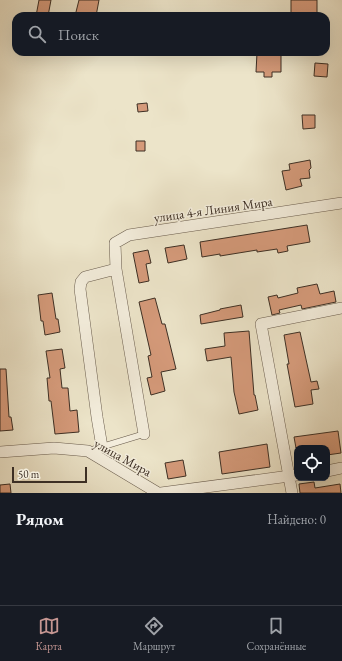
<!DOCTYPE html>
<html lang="ru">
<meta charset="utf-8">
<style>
:root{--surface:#171b24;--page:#20242c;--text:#f1f3f6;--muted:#9ea1a6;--line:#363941;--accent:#c59692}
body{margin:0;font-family:"EB Garamond",serif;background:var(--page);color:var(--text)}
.controls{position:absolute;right:12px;bottom:12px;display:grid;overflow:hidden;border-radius:8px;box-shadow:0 4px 16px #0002}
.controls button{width:36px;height:36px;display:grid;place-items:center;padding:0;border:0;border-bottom:1px solid var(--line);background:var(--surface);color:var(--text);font:20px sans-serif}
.scale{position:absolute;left:12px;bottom:10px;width:75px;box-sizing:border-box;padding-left:4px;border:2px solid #3d2f24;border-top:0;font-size:11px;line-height:14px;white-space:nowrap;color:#3d2f24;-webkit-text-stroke:3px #f3eddc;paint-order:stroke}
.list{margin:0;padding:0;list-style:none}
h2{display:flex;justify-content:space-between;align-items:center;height:52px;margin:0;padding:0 16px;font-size:17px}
h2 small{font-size:13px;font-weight:400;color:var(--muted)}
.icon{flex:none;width:22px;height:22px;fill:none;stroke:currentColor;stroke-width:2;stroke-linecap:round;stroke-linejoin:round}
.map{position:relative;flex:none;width:342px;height:493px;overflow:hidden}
.search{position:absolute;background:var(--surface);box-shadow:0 4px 16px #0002;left:12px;right:12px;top:12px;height:44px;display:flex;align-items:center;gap:10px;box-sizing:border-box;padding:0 14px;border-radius:12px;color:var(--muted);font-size:15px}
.sheet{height:112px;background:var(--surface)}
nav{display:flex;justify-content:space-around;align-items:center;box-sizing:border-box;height:56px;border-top:1px solid var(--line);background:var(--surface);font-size:11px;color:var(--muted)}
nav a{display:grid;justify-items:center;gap:2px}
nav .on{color:var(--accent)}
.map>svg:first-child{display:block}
.building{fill:#d59a7a;stroke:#3d2f24}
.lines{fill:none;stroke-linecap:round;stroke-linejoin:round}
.lane-casing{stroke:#695c4d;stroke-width:7}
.street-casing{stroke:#695c4d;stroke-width:12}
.lane{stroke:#f3eddc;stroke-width:5.5}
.street{stroke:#f3eddc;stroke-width:11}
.labels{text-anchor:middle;stroke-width:3;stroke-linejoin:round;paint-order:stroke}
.street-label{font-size:13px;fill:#3d2f24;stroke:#f3eddc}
</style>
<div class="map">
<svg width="342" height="493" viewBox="0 0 342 493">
<rect width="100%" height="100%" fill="#ece4c9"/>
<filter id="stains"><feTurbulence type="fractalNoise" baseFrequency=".005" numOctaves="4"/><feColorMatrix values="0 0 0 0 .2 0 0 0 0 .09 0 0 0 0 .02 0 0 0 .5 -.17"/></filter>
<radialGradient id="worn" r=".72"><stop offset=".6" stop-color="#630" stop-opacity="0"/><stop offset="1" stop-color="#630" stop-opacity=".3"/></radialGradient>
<!-- building -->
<path class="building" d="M39 0H51L48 16H36Z
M79 0H99L96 16H75Z
M291 0H317V16H291Z
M266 52 281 53V72H272V77H264V72H256L257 53Z
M315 63 328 64 327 77 314 76Z
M147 103 148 111 138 112 137 104Z
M302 115H315V128L303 129Z
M136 141H145V151H136Z
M310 160 311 168 309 170 310 178 300 179 302 186 286 190 282 171 290 170 289 164Z
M307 225 310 242 287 246 288 251 278 253 277 249 257 252V250L220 256V254L202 257 200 242Z
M184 245 187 259 168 263 165 248Z
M148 250 151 263 146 264 149 281 139 283 133 253Z
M317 284 320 294 334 291 336 302 302 309 301 305 279 310 280 313 272 315 268 297 277 295 278 298 298 293 297 288Z
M52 293 56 319H58L60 332 45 335 43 321H41L38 295Z
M155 298 162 324H165L176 369 161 372 165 391 151 395 147 378 152 377 148 356 151 355 139 302Z
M241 305 243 317 201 324 200 315 220 310V309Z
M249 331 254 395H255L258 410 239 414 234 392 231 357 207 361 205 349 225 346 224 333Z
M300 332 311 382 317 381 319 389 311 390 313 404 295 407 287 364H289L284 335Z
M62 349 65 368 60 369 62 388H68L70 411 77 410 79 432 55 434 51 401H49L47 378H50L46 351Z
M0 369H6L9 417H11L13 430 0 431Z
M338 431 341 453 327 455V448H296L294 437Z
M267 444 270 467 222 474 219 452Z
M183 460 186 476 168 479 165 463Z
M314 482 315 488 340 484 341 493H300L299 484Z
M10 484 11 493H0V485Z"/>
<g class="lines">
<!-- lane casing -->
<g class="lane-casing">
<path id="lane" d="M88 451 144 434"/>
</g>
<!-- street casing -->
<g class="street-casing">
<path id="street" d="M144 434 116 269 115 243 129 235 342 203
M102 447 97 417 80 289 81 282 85 277 116 269
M0 452 54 448 88 451 158 493
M327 471 342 468
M161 493 297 475
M292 493 261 324 342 308"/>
</g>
<!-- lane -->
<use href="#lane" class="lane"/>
<!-- street -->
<use href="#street" class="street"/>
</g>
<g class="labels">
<!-- street labels -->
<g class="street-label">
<text transform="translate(213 209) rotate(-8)" y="5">улица 4-я Линия Мира</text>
<text transform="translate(123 457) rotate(29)" y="5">улица Мира</text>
</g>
</g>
<rect width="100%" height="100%" filter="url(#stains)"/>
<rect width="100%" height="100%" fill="url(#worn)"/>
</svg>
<div class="controls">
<button><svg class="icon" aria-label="locate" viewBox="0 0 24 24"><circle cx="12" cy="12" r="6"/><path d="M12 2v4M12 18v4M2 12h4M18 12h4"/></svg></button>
</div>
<div class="scale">50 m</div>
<div class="search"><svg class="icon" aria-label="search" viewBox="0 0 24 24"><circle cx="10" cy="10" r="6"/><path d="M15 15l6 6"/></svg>Поиск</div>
</div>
<section class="sheet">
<h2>Рядом<small>Найдено: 0</small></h2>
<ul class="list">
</ul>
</section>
<nav>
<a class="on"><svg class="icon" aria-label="map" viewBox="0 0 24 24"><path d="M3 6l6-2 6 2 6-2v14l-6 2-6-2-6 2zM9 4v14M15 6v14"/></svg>Карта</a>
<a><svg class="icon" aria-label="directions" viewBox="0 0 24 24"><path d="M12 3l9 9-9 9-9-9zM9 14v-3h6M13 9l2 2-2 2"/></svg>Маршрут</a>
<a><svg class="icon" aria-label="saved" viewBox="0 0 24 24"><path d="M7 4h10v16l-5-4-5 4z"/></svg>Сохранённые</a>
</nav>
